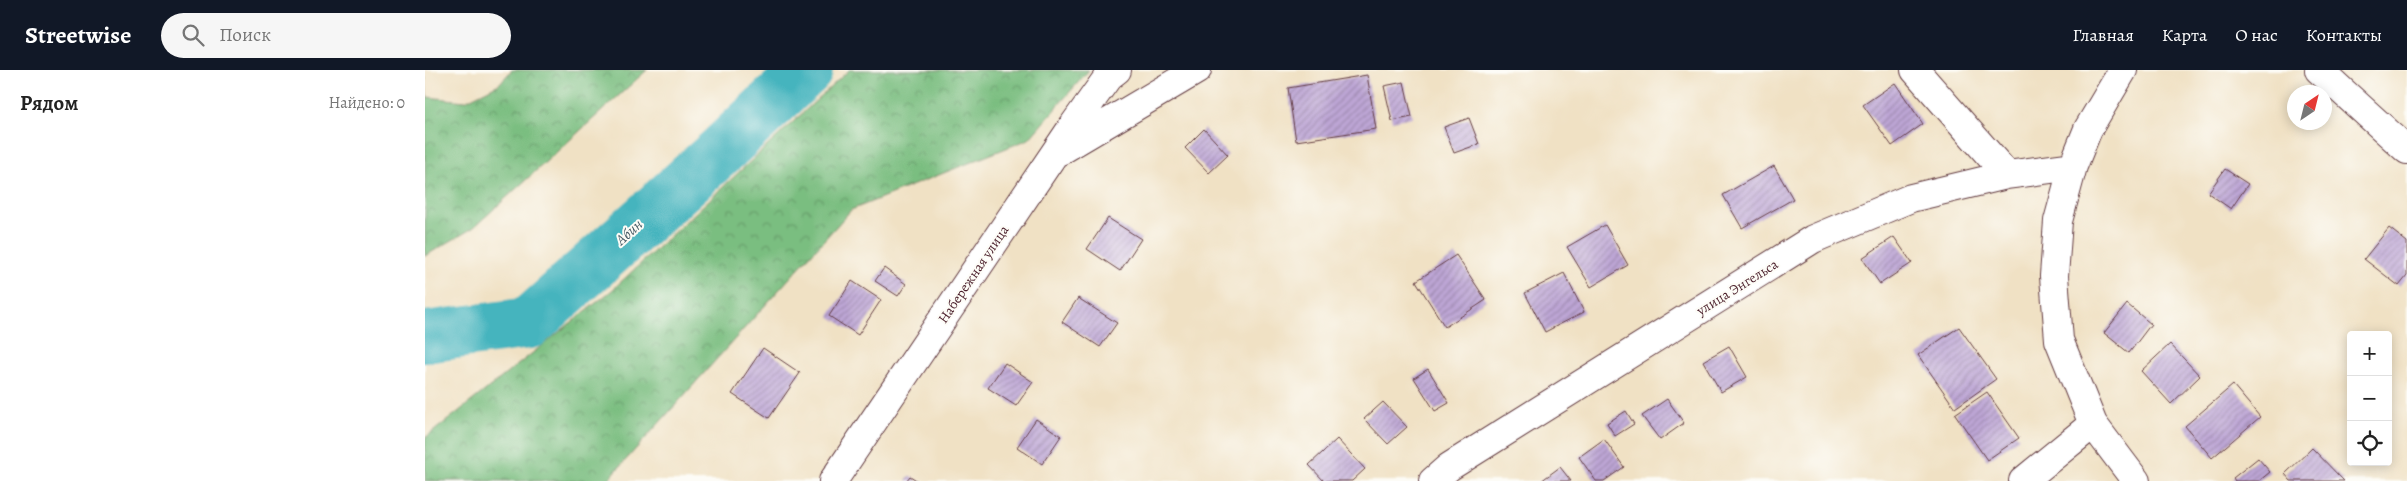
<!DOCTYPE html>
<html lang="ru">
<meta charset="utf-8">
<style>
:root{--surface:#fff;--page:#f6f6f6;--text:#222;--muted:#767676;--line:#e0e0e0;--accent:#111827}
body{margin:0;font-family:Alegreya,serif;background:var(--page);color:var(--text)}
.controls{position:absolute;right:15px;bottom:15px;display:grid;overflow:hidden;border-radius:5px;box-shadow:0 2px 12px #0003}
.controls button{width:45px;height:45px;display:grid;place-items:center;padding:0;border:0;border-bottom:1px solid var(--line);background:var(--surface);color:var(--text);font:25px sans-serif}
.compass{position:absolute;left:1862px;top:15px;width:45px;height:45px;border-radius:50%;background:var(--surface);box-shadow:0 2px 12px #0003;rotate:35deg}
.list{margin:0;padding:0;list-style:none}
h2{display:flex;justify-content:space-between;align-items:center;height:65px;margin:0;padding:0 20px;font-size:21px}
h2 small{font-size:16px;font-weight:400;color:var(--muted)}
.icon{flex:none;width:28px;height:28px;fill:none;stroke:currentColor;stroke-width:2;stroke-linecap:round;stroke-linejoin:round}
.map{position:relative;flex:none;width:1982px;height:411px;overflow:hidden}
header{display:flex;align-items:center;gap:30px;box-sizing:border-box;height:70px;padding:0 25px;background:var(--accent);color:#fff}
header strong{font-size:24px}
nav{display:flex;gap:28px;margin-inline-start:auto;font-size:18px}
.search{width:350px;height:45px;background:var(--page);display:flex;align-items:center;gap:12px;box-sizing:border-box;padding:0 18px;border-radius:28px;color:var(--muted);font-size:19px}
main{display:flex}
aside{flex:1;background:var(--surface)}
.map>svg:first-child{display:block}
.forest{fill:url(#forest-crowns);stroke:#626e56}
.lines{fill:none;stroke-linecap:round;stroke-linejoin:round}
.river{stroke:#45b4be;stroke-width:52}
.building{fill:url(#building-hatch)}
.minor-casing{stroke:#633c42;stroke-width:30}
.minor{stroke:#fff;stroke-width:28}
.labels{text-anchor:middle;stroke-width:4;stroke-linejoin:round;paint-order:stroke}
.street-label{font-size:14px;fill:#4a1f2b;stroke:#fdfcf7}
.water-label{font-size:15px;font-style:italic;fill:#485b66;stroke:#fdfcf7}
</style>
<header>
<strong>Streetwise</strong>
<div class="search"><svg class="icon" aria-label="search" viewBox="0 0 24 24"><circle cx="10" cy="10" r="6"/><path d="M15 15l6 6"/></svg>Поиск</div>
<nav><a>Главная</a><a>Карта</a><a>О нас</a><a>Контакты</a></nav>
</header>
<main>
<aside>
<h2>Рядом<small>Найдено: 0</small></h2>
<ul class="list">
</ul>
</aside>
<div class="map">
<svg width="1982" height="411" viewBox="0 0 1982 411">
<defs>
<pattern id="forest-crowns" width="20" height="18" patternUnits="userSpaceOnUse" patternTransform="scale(1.25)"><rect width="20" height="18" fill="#7abe80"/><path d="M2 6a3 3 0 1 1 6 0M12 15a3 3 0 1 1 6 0" fill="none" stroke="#669a69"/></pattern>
<pattern id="building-hatch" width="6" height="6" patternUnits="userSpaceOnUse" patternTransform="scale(1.25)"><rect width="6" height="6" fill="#bda6d5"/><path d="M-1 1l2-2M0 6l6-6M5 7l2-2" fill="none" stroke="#9c87ad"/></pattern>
</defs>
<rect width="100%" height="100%" fill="#fdfcf7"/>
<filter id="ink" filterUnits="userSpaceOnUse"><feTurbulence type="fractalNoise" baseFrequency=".02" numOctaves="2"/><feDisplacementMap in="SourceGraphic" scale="10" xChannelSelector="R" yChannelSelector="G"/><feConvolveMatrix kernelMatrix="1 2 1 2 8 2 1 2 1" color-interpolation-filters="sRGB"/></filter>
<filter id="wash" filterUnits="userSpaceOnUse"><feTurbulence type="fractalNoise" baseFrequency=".0096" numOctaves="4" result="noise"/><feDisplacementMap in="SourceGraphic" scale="20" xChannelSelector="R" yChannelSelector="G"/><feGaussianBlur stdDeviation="1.12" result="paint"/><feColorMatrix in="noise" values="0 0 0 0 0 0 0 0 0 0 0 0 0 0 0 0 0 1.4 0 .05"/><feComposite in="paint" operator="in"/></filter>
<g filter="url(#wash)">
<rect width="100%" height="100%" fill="#f0e1c4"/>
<!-- forest -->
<path class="forest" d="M87 0H222L48 158 0 186V7L2 27 40 31 74 14Z
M424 0H664L604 69 426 140 182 411H0V368L186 221Z"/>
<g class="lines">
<!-- river -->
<path class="river" d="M0 267 104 253 299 78 382 0"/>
</g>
<g id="blocks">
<!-- building -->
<path class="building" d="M942 5 951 59 871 71 863 18Z
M979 12 987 47 967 51 959 16Z
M1470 13 1498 54 1467 76 1438 35Z
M1044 48 1054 74 1029 83 1019 57Z
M779 59 803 85 784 103 760 78Z
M1349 96 1368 129 1317 158 1298 125Z
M1800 99 1823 114 1806 139 1783 123Z
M683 148 716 169 695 201 662 179Z
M1180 155 1203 195 1166 217 1142 177Z
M1964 158 1982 172V206L1974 216 1939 189Z
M1469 167 1487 193 1455 214 1437 188Z
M1031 185 1061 230 1020 257 991 211Z
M459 198 481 214 473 226 450 211Z
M1139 203 1159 242 1120 262 1100 223Z
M427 211 456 230 433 265 404 246Z
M653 228 692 253 675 277 637 252Z
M1702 234 1726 254 1704 283 1679 263Z
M1534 257 1571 309 1530 338 1493 285Z
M1745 274 1775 306 1746 334 1716 301Z
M1304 276 1322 307 1296 322 1278 291Z
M338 278 375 303 344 348 307 324Z
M580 293 608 312 591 336 563 318Z
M1003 299 1024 333 1010 341 989 308Z
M1808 315 1835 347 1787 388 1760 356Z
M1562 322 1594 368 1562 390 1530 344Z
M1242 329 1259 353 1235 370 1217 346Z
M958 332 982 357 963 374 939 349Z
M1201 341 1209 354 1190 366 1182 353Z
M611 349 636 366 617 394 592 377Z
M912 369 940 399 927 411H899L884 395Z
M1179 369 1199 397 1179 411H1171L1154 387Z
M1887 378 1919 411H1866L1860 404Z
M1833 388 1845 402 1834 411H1810L1808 408Z
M1135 397 1146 411H1116Z
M485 406 493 411H481Z"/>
</g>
</g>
<g filter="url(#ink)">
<use href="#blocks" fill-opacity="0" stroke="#633c42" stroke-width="1"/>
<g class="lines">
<!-- minor casing -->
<g class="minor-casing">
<path id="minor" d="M1490 0 1582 105
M1698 0 1663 59 1648 96 1633 151 1629 206 1634 270 1668 354 1711 411
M1894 0 1982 80
M635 81 772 0
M408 411 648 56 683 7 692 0
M1008 411 1024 397 1388 169 1486 128 1582 105 1648 96
M1598 411 1668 354"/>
</g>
<!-- minor -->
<use href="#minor" class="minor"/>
</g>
</g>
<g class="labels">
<!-- street labels -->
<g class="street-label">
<text transform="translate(548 204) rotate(-56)" y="5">Набережная улица</text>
<text transform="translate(1312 217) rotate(-32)" y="5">улица Энгельса</text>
</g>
<!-- water labels -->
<g class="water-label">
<text transform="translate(204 162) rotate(-42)" y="5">Абин</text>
</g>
</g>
</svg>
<div class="controls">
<button>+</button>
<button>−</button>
<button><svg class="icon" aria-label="locate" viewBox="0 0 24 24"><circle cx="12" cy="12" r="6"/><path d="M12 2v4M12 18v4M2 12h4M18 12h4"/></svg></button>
</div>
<svg class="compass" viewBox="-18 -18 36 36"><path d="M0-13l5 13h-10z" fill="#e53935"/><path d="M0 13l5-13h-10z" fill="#767676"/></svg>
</div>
</main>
